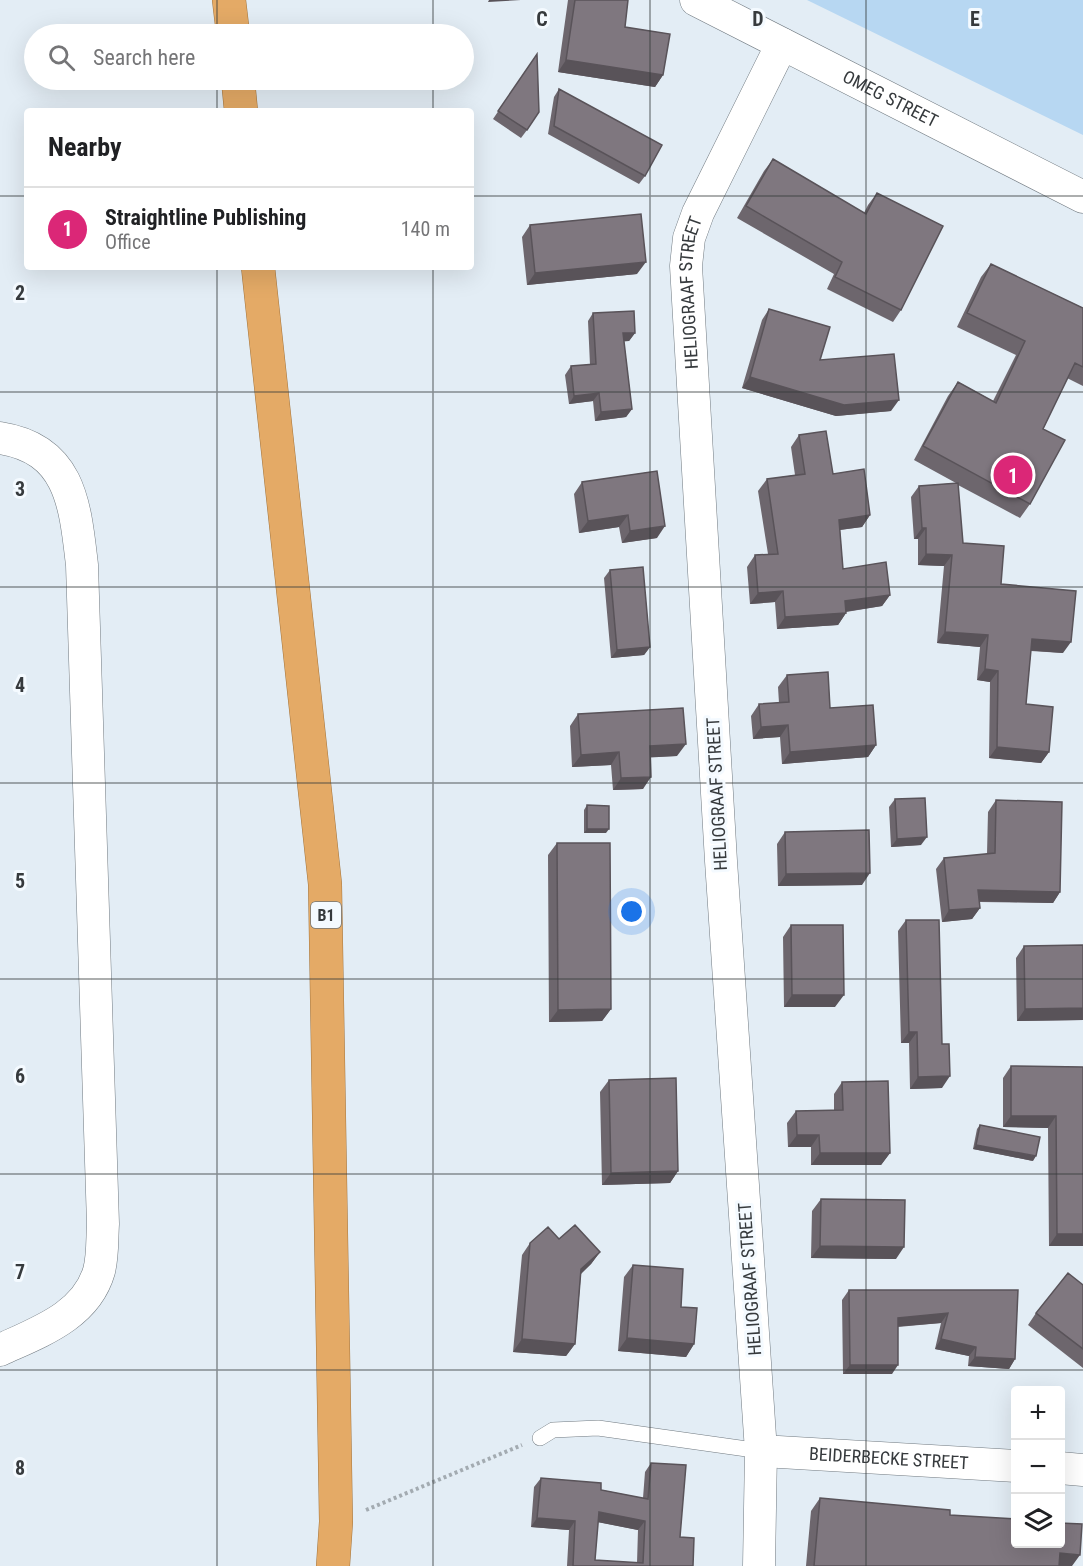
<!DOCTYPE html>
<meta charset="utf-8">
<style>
:root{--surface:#fff;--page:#f6f6f6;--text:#202124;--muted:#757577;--line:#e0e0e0;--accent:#db2777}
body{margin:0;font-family:"Roboto Condensed",sans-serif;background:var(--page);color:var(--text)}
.controls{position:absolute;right:18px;bottom:18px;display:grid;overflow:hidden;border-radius:6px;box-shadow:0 6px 24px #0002}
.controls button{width:54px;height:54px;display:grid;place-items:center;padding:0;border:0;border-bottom:2px solid var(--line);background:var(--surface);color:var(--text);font:30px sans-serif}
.you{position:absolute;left:632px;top:912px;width:21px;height:21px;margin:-15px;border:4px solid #fff;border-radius:50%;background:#1a73e8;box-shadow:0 0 0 9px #1a73e833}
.badge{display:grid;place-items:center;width:39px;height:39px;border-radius:50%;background:var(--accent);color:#fff;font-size:20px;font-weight:700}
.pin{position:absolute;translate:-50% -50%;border:3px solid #fff;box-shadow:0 2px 6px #0006}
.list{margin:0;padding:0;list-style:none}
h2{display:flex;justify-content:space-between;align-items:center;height:78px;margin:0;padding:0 24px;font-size:26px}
h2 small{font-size:20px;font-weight:400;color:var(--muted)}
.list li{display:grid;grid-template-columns:39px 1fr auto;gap:18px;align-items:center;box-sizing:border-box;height:84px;padding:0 24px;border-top:2px solid var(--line)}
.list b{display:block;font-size:22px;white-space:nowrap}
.list p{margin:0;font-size:20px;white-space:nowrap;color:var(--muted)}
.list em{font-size:20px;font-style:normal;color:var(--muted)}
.icon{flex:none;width:33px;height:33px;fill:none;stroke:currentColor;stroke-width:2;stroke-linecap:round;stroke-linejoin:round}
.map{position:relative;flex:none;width:1083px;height:1566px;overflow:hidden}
.search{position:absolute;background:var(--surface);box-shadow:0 6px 24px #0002;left:24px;top:24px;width:450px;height:66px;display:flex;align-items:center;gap:15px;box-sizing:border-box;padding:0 21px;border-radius:33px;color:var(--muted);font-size:22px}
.panel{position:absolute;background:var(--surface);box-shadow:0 6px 24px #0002;left:24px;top:108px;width:450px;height:162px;border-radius:6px}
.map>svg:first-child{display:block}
.green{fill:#b7d7f2}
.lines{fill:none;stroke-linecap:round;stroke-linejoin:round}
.service-casing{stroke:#717a81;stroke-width:16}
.minor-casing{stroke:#717a81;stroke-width:33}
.trunk-casing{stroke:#a3753e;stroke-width:34}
.path{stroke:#a3abb1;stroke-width:4;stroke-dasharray:3 3;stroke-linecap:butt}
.service{stroke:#fff;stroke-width:15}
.minor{stroke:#fff;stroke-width:32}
.trunk{stroke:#e4aa66;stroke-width:33}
.wall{fill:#6d666d;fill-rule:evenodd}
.shaded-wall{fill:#595359}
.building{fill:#7f777f;stroke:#595359;stroke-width:1.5;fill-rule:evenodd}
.grid{fill:none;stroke:#363a3d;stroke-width:1.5;stroke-opacity:0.55}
.labels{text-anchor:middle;stroke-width:6;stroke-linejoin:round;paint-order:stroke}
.shield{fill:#f4faff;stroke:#6f7477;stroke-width:1.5}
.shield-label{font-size:16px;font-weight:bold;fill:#363a3d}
.street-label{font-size:18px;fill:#363a3d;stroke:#f4faff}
.grid-label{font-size:20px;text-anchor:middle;font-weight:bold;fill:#363a3d;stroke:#f4faff;stroke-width:6;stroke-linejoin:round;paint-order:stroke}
</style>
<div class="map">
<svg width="1083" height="1566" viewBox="0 0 1083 1566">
<rect width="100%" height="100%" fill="#e3edf5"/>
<!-- green -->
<path class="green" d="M807 0H1083V135Z"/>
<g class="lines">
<!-- service casing -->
<g class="service-casing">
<path id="service" d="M540 1438 553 1430 598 1428 761 1451"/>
</g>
<!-- minor casing -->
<g class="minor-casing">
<g id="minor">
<path id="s1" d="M696 0 1083 197"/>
<path d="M0 438C71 449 75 505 82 565L103 1224C102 1239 103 1256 99 1271 86 1316 39 1332 0 1350"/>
<path id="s2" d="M761 1451 1016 1466"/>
<path d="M1060 1468 1083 1470"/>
<path id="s3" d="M759 1566 761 1451 721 861 686 266 689 238 698 213 782 44"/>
</g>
</g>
<!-- trunk casing -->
<g class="trunk-casing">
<path id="trunk" d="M229 0 233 34
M238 80 241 111
M258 267 325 884 336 1522 333 1566"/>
</g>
<!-- path -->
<path class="path" d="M366 1510 522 1445"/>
<!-- service -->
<use href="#service" class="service"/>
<!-- minor -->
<use href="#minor" class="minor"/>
<!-- trunk -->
<use href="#trunk" class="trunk"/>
</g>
<!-- wall -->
<path class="wall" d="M568 0H628L625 27 663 75 655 87 558 72Z
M537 54 527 130 521 138 493 119Z
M559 89 645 176 639 184 548 134 554 97Z
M773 159 864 213 868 205 877 193 901 310 893 322 827 289 834 274 737 218 764 171Z
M530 225 637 274 527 285 522 237Z
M991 264 1083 308V386L1067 378 1043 429 1030 504 1020 518 958 485 963 543 1063 653 1031 651 1026 704 1049 752 1041 763 989 758 990 682 977 680 980 647 937 643 944 566 918 565V539H914L911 497 919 486 956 483 914 460 948 396 958 382 993 401 1016 355 957 327 981 277Z
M769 309 820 360 891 411 836 416 742 388 762 320Z
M593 313 635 333 629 341H624L632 409 626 417 595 421 593 401 569 404 565 375 571 366 590 365 588 321Z
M799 435 870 515 862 527 840 530 843 569 890 595 882 606 846 612V613L838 625 777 629 775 602 750 604 747 567 755 555 768 554 758 491 767 479 795 475 791 447Z
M657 471V538L622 543 619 527 579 533 574 494 582 482Z
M610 570 650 647 644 655 611 658 604 578Z
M787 675 830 708 876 745 868 757 782 764 780 737 753 739 751 716 759 704 779 703 778 687Z
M578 714 677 756 650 757 643 789 613 790 611 765 572 767 570 726Z
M895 799 921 845 891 847 889 807Z
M996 800 1060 892 1053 903 980 902V908L972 919 942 922 936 869 944 858 987 854 988 812Z
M587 805 606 833H584V810Z
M785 832 862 885 778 886 777 844Z
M557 843 611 1009 602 1021 549 1022 548 855Z
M906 920 942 1044V1088L910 1089 909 1043H901L898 931Z
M791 925 835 1007H784L783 937Z
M1083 945V1020L1017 1021 1016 958 1024 946Z
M1011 1066 1083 1067V1246H1049L1048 1128 1003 1127V1078Z
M609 1080 678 1171 670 1183 602 1185 600 1092Z
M842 1082 890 1153 881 1165H811V1147H788L787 1123 796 1111 834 1110V1094Z
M980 1125 1033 1161 973 1149 977 1129Z
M821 1199 896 1259 811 1258 812 1211Z
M559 1239 600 1252 591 1264 581 1274 575 1344 566 1356 513 1352 522 1255 530 1243Z
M633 1265 681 1307 694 1344 686 1357 618 1351 624 1277Z
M1083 1285V1368L1028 1325 1036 1313Z
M849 1290H1018L1015 1359 1009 1369 968 1366 969 1356 935 1349 941 1323 898 1327 892 1374H843L842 1300Z
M651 1463 680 1537 693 1566H567L569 1530 531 1527 534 1487 541 1478 643 1498 645 1472ZM598 1522 638 1530 637 1563 595 1560Z
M820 1498 950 1515 1072 1566H806L811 1511Z"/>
<!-- shaded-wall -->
<path class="shaded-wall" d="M489 0H521L488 2Z
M566 60 663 75 655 87 558 72Z
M646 262 637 274 527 285 535 273Z
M623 333H635L629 341 618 342Z
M750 377 899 400 891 411 836 416 742 388Z
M599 393 593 401 569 404 574 396Z
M632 409 626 417 595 421 601 412Z
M628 515 619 527 579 533 588 521Z
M870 515 862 527 831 531 839 520Z
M665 526 657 538 622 543 630 531Z
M922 528H926L918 539H914Z
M926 554 952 555 944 566 918 565Z
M783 591 775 602 750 604 758 593Z
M890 595 882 606 837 613 845 601Z
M846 613 838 625 777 629 785 617Z
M945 632 988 635 980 647 937 643Z
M1032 639 1071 642 1063 653 1024 650Z
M650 647 644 655 611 658 617 650Z
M985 669 998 671 990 682 977 680Z
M788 725 780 737 753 739 761 727Z
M686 744 677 756 641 758 650 746Z
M876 745 868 757 782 764 790 752Z
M997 747 1049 752 1041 763 989 758Z
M619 752 611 765 572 767 581 755Z
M651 777 643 789 613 790 621 778Z
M587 829H609L606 833H584Z
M927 837 921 845 891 847 897 839Z
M870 873 862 885 778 886 786 874Z
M978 890 1060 892 1053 903 971 901Z
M980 908 972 919 942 922 949 910Z
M792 995H844L835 1007H784Z
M1083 1008V1020L1017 1021 1025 1009Z
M611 1009 602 1021 549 1022 558 1010Z
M909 1032H917L909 1043H901Z
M950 1076 942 1088 910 1089 918 1077Z
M1011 1116H1056L1048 1128 1003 1127Z
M797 1135H819L811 1147H788Z
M976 1145 1036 1156 1033 1161 973 1149Z
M820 1153H890L881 1165H811Z
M678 1171 670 1183 602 1185 611 1173Z
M1057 1234H1083V1246H1049Z
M820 1246 904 1247 896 1259 811 1258Z
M600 1252 591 1264 573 1281 581 1269Z
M948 1313 941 1323 891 1327 898 1318Z
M627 1338 694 1344 686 1357 618 1351Z
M522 1339 575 1344 566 1356 513 1352Z
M941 1339 976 1347 969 1356 935 1349Z
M975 1357 1015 1359 1009 1369 968 1366Z
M850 1365H898L892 1374H843Z
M599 1512 645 1521 638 1530 592 1521Z
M537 1518 575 1521 569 1530 531 1527Z
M1060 1553 1080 1555 1072 1566H1051Z"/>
<!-- building -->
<path class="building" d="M575 0H628L625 27 670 34 663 75 566 60Z
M537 54 539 112 527 130 498 111Z
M559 89 662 145 645 176 554 126Z
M773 159 866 214 877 193 943 226 901 310 835 277 842 262 746 206Z
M641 214 646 262 535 273 530 225Z
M991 264 1083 308V367L1075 363 1043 429 1065 440 1030 504 923 446 958 382 996 403 1025 341 967 313Z
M769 309 830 327 820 360 894 354 899 400 844 405 750 377Z
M634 311 635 333H623L632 409 601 412 599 393 574 396 571 366 596 364 593 313Z
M826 431 833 474 864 469 870 515 839 520 843 569 886 562 890 595 845 601 846 613 785 617 783 591 758 593 755 555 778 554 767 479 805 474 799 435Z
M657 471 665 526 630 531 628 515 588 521 582 482Z
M958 483 963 543 1004 546 1001 584 1076 591 1071 642 1032 639 1026 704 1053 707 1049 752 997 747 998 671 985 669 988 635 945 632 952 555 926 554V528H922L919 486Z
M643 567 650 647 617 650 610 570Z
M828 672 830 708 873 705 876 745 790 752 788 725 761 727 759 704 789 702 787 675Z
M683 708 686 744 650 746 651 777 621 778 619 752 581 755 578 714Z
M925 798 927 837 897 839 895 799Z
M996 800 1062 802 1060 892 978 890 980 908 949 910 944 858 995 853Z
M587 805 609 806V829H587Z
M869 830 870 873 786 874 785 832Z
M557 843H610L611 1009 558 1010Z
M906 920H939L942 1044H949L950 1076 918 1077 917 1032H909Z
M791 925H843L844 995H792Z
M1083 945V1008L1025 1009 1024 946Z
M1011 1066 1083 1067V1234H1057L1056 1116H1011Z
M676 1078 678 1171 611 1173 609 1080Z
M888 1081 890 1153H820L819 1135H797L796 1111 843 1110 842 1082Z
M980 1125 1040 1137 1036 1156 976 1145Z
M821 1199 905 1200 904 1247 820 1246Z
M575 1225 600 1252 581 1269 575 1344 522 1339 530 1243 548 1227 559 1239Z
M633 1265 683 1269 681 1307 697 1308 694 1344 627 1338Z
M1068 1273 1083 1285V1349L1036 1313Z
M849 1290H1018L1015 1359 975 1357 976 1347 941 1339 948 1313 898 1318V1365H850Z
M651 1463 686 1465 680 1537 694 1538 693 1566H573L575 1521 537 1518 541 1478 601 1483V1490L648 1499ZM599 1512 645 1521 643 1563 595 1560Z
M820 1498 950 1510V1515L1016 1519V1544H1060V1523L1082 1524 1080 1555 1060 1553 1059 1566H814Z"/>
<!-- grid -->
<path class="grid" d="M217 0V34M433 0V34M650 0V1566M866 0V1566M217 80V111M433 80V111M0 196H27M471 196H1083M217 267V1566M433 267V1566M0 392H1083M0 587H1083M0 783H1083M0 979H1083M0 1174H1083M0 1370H1083"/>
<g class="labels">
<!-- shield labels -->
<rect class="shield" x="311" y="902" width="30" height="26" rx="4.5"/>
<g class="shield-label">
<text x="326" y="921">B1</text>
</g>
<!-- street labels -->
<g class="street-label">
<text dy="6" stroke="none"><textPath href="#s1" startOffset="218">OMEG STREET</textPath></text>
<text dy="6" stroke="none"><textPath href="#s3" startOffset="1276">HELIOGRAAF STREET</textPath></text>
<text transform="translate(717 794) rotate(-93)" y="6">HELIOGRAAF STREET</text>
<text transform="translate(750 1279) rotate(-94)" y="6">HELIOGRAAF STREET</text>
<text dy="6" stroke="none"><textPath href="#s2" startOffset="128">BEIDERBECKE STREET</textPath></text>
</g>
</g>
<g class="grid-label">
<text x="542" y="26">C</text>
<text x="758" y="26">D</text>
<text x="975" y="26">E</text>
<text x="20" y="300">2</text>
<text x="20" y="496">3</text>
<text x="20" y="692">4</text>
<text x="20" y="888">5</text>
<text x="20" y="1083">6</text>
<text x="20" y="1279">7</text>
<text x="20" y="1475">8</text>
</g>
</svg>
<div class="controls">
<button>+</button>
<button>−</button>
<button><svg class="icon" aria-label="layers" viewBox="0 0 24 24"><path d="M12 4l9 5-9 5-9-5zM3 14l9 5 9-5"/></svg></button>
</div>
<div class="you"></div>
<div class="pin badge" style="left:1013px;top:475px">1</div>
<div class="search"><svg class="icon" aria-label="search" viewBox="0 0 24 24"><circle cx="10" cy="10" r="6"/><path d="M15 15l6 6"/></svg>Search here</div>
<section class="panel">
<h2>Nearby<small></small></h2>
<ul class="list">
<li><span class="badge">1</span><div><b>Straightline Publishing</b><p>Office</p></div><em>140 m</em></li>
</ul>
</section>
</div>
